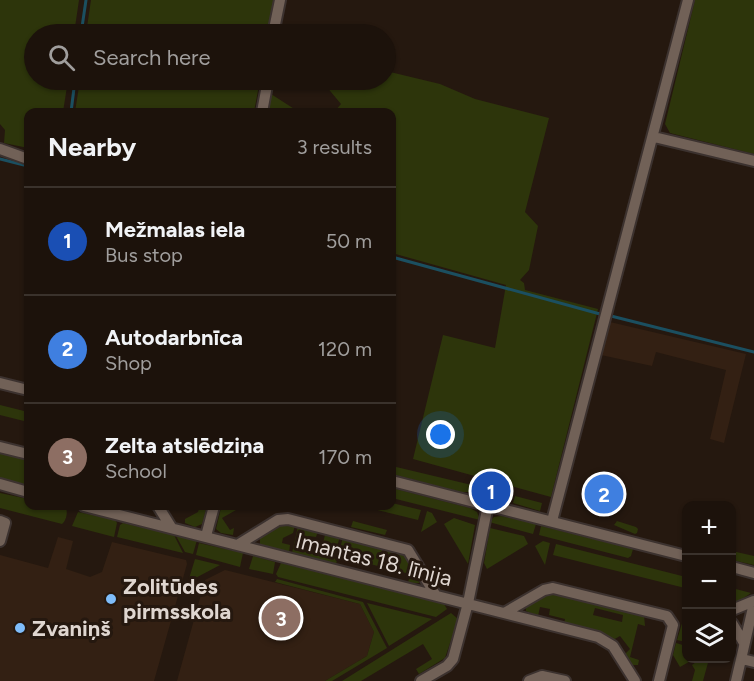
<!DOCTYPE html>
<meta charset="utf-8">
<style>
:root{--surface:#1c120b;--page:#251b14;--text:#f1f3f6;--muted:#a09e9d;--line:#3a322c;--accent:#7c3aed}
body{margin:0;font-family:Figtree,sans-serif;background:var(--page);color:var(--text)}
.controls{position:absolute;right:18px;bottom:18px;display:grid;overflow:hidden;border-radius:12px;box-shadow:0 2px 4px #0004}
.controls button{width:54px;height:54px;display:grid;place-items:center;padding:0;border:0;border-bottom:2px solid var(--line);background:var(--surface);color:var(--text);font:30px sans-serif}
.you{position:absolute;left:441px;top:435px;width:21px;height:21px;margin:-15px;border:4px solid #fff;border-radius:50%;background:#1a73e8;box-shadow:0 0 0 9px #1a73e833}
.badge{display:grid;place-items:center;width:39px;height:39px;border-radius:50%;background:var(--accent);color:#fff;font-size:20px;font-weight:700}
.pin{position:absolute;translate:-50% -50%;border:3px solid #fff;box-shadow:0 2px 6px #0006}
.list{margin:0;padding:0;list-style:none}
h2{display:flex;justify-content:space-between;align-items:center;height:78px;margin:0;padding:0 24px;font-size:26px}
h2 small{font-size:20px;font-weight:400;color:var(--muted)}
.list li{display:grid;grid-template-columns:39px 1fr auto;gap:18px;align-items:center;box-sizing:border-box;height:108px;padding:0 24px;border-top:2px solid var(--line)}
.list b{display:block;font-size:22px;white-space:nowrap}
.list p{margin:0;font-size:20px;white-space:nowrap;color:var(--muted)}
.list em{font-size:20px;font-style:normal;color:var(--muted)}
.icon{flex:none;width:33px;height:33px;fill:none;stroke:currentColor;stroke-width:2;stroke-linecap:round;stroke-linejoin:round}
.map{position:relative;flex:none;width:754px;height:681px;overflow:hidden}
.search{position:absolute;background:var(--surface);box-shadow:0 2px 4px #0004;left:24px;top:24px;width:372px;height:66px;display:flex;align-items:center;gap:15px;box-sizing:border-box;padding:0 21px;border-radius:33px;color:var(--muted);font-size:22px}
.panel{position:absolute;background:var(--surface);box-shadow:0 2px 4px #0004;left:24px;top:108px;width:372px;height:402px;border-radius:12px}
.map>svg:first-child{display:block}
.built{fill:#332013}
.green{fill:#2d350b;fill-rule:evenodd}
.lines{fill:none;stroke-linecap:round;stroke-linejoin:round}
.stream{stroke:#1b4f60;stroke-width:3}
.minor-casing{stroke:#3c322f;stroke-width:14}
.minor{stroke:#716157;stroke-width:10}
.poi-dot{fill:#7fbdfa;stroke:#25180f;stroke-width:2}
.labels{text-anchor:middle;stroke-width:6;stroke-linejoin:round;paint-order:stroke}
.street-label{font-size:22px;fill:#dfd6d0;stroke:#25180f}
.poi-label{font-size:22px;font-weight:bold;fill:#dfd6d0;stroke:#25180f;text-anchor:start}
</style>
<div class="map">
<svg width="754" height="681" viewBox="0 0 754 681">
<rect width="100%" height="100%" fill="#25180f"/>
<!-- built -->
<path class="built" d="M610 322 746 354 724 443 710 439 726 370 656 352 652 366 601 355Z
M58 537 73 541 66 569 90 577 102 572 112 542 186 560 187 564 154 681H0V555L48 568Z
M225 570 360 604 374 632 367 656 325 681H177L205 580Z"/>
<!-- green -->
<path class="green" d="M0 0H79L74 34H34V80H68L63 112H28V148L4 143 5 130 0 124Z
M91 0H274L268 34H86Z
M695 0H754V154L670 133 665 124Z
M386 71 440 84 475 99 549 118 525 212 538 226 529 270 520 280 524 283 525 290 598 309 551 497 413 459 443 335 495 348 506 285 392 253V112H334L341 104 321 80H386Z
M80 80H260L254 112H75Z
M271 94 299 112H268Z
M0 405 28 412V422L0 415Z
M0 451 26 457 24 467 28 475V487L0 480Z
M392 466 476 486 475 492H461L392 474Z
M392 488 470 508 477 512 480 520 392 498Z
M0 493 28 499V506H55L66 508C68 513 66 521 62 524L0 508Z
M515 496 542 503 540 511 513 503Z
M392 503 421 510 418 520 361 506H392Z
M200 506H207L202 524 195 527 185 523V519L198 512Z
M225 506H243L222 518 230 530 234 528 233 535 221 533 216 529 221 508Z
M427 511 432 513 437 522 421 532Z
M78 512 115 520 117 523 114 537 72 526Z
M501 516 536 524 533 534 489 522 494 517Z
M454 518 475 525 468 564 444 524Z
M353 521 387 530 385 535 351 527Z
M617 521 636 527 638 529 637 533 635 534 614 525Z
M123 523 174 535 183 553 117 537 120 525Z
M282 523 295 525 293 533 283 538 282 543 290 545 289 553 263 546 260 544V538L265 533Z
M298 526 318 531 316 537 308 536 317 550 320 542 323 543 325 535 320 533V531L340 536 334 558 337 559 336 565 292 553Z
M541 526 633 549 631 556 628 558 539 535Z
M490 528 524 536 528 544 487 569 484 563Z
M176 536 197 540 193 554 185 552Z
M343 537 383 547 378 566 338 556Z
M543 541 550 543 545 565 535 546Z
M199 543 243 553 240 567 196 555Z
M556 544 686 577 685 588 553 555Z
M387 548 406 554 420 579 419 583H408L410 574 382 567Z
M732 551 754 556V565L732 560Z
M253 556 275 562 273 574 249 569Z
M195 559 220 565 188 582Z
M281 563 444 604 447 609 436 617 278 577 276 574Z
M277 579 363 602 387 648 332 681H325L367 656 374 632 360 604 275 582Z
M732 588 751 593 732 606Z
M551 592 644 615 645 626 638 624 630 657 639 660 638 665H631L624 655 630 649 620 636 613 640 601 633 564 624 565 619 549 615 550 609 540 607 538 616 526 611V606ZM595 608 623 615 622 622 593 615Z
M367 603 432 619 389 646Z
M686 610V642L677 640Z
M451 613 458 619 445 658 419 674 416 669 432 659 423 644 361 681H342Z
M676 643 686 646V658L694 659 680 667 673 655Z
M702 658 709 659 703 681H692L695 670 692 665Z"/>
<g class="lines">
<!-- stream -->
<path class="stream" d="M81 34 86 0
M71 112 75 80
M0 159 28 166
M392 257 600 314
M611 316 754 352"/>
<!-- minor casing -->
<g class="minor-casing">
<path id="minor" d="M273 34 280 0
M262 112 268 80
M654 137 754 161
M0 149 25 158
M0 383 28 390
M0 447 28 454
M392 481 686 556
M0 484 28 492
M84 506 598 637 613 646 635 681
M158 506 171 527
M0 521 5 523 0 541
M552 521 688 0
M206 536 214 506
M239 544 278 520 288 519 408 550 435 594
M732 567 754 573
M732 610 754 601
M506 612 544 590 553 588 667 616 673 625 659 681
M732 623 744 643
M742 659 754 662
M421 681 447 666 453 659 468 603 488 505
M529 681 542 676 565 681
M736 681 754 603"/>
</g>
<!-- minor -->
<use href="#minor" class="minor"/>
</g>
<!-- markers -->
<g class="poi-dot">
<circle cx="111" cy="599" r="6"/>
<circle cx="20" cy="628" r="6"/>
</g>
<g class="labels">
<!-- street labels -->
<g class="street-label">
<text transform="translate(374 559) rotate(14)" y="8">Imantas 18. līnija</text>
</g>
<!-- poi labels -->
<g class="poi-label">
<text x="123" y="594">Zolitūdes<tspan x="123" dy="25">pirmsskola</tspan></text>
<text x="32" y="636">Zvaniņš</text>
</g>
</g>
</svg>
<div class="controls">
<button>+</button>
<button>−</button>
<button><svg class="icon" aria-label="layers" viewBox="0 0 24 24"><path d="M12 4l9 5-9 5-9-5zM3 14l9 5 9-5"/></svg></button>
</div>
<div class="you"></div>
<div class="pin badge" style="left:491px;top:491px;background:#1a4fb4">1</div>
<div class="pin badge" style="left:604px;top:494px;background:#3f7fe0">2</div>
<div class="pin badge" style="left:281px;top:618px;background:#8d6e63">3</div>
<div class="search"><svg class="icon" aria-label="search" viewBox="0 0 24 24"><circle cx="10" cy="10" r="6"/><path d="M15 15l6 6"/></svg>Search here</div>
<section class="panel">
<h2>Nearby<small>3 results</small></h2>
<ul class="list">
<li><span class="badge" style="background:#1a4fb4">1</span><div><b>Mežmalas iela</b><p>Bus stop</p></div><em>50 m</em></li>
<li><span class="badge" style="background:#3f7fe0">2</span><div><b>Autodarbnīca</b><p>Shop</p></div><em>120 m</em></li>
<li><span class="badge" style="background:#8d6e63">3</span><div><b>Zelta atslēdziņa</b><p>School</p></div><em>170 m</em></li>
</ul>
</section>
</div>
